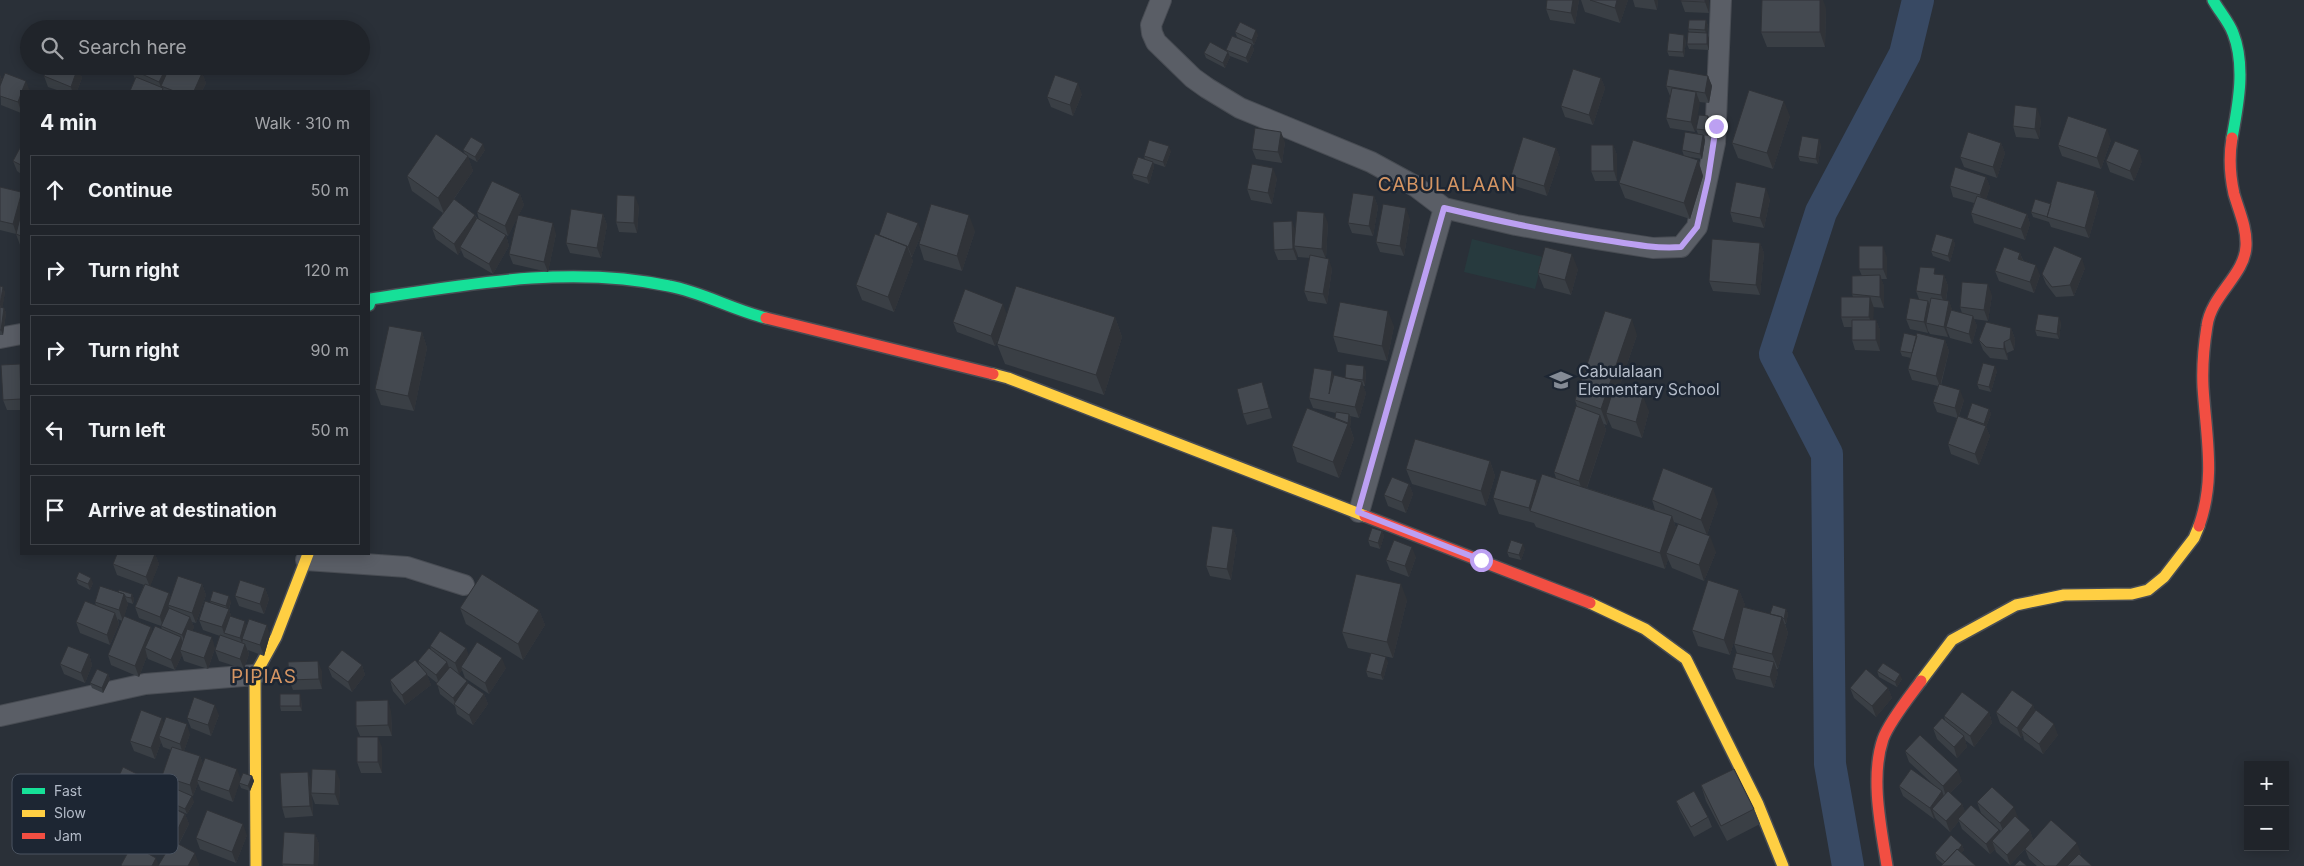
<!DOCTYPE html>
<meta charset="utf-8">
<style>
:root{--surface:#20242a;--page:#282c32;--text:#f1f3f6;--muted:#a2a4a8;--line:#3d4147}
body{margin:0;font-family:Inter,sans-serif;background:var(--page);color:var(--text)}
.controls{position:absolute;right:15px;bottom:15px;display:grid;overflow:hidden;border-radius:0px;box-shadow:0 2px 12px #0003}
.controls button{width:45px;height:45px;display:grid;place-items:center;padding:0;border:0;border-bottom:1px solid var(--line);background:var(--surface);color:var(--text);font:25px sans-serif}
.stop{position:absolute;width:15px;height:15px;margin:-11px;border:4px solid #bca0f2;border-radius:50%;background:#fff}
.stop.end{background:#bca0f2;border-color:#fff;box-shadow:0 1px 5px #0008}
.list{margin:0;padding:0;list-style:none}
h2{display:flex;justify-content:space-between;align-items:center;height:65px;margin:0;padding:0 20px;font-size:21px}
h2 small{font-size:16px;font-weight:400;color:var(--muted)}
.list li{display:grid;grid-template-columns:32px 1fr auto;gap:15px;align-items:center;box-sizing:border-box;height:70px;margin:0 10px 10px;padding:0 10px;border:1px solid var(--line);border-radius:0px}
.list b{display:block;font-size:19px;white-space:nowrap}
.list em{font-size:16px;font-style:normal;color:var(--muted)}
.icon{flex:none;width:28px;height:28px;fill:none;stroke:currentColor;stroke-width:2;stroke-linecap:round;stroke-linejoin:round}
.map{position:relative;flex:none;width:2304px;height:866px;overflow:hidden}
.search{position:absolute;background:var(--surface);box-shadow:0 2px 12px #0003;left:20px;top:20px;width:350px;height:55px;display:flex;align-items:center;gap:12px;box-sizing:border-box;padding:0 18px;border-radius:28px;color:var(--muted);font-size:19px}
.panel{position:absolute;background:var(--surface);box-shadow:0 2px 12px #0003;left:20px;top:90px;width:350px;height:465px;border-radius:0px}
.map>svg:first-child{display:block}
.green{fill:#273a3e}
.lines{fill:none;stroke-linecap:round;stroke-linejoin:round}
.river{stroke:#384963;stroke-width:32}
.street-casing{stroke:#484c53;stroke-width:22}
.fast-casing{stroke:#484c53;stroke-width:14}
.slow-casing{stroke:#484c53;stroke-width:14}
.jam-casing{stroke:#484c53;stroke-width:14}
.street{stroke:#5a5e66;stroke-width:20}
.fast{stroke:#16e098;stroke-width:11}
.slow{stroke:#ffcf43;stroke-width:11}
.jam{stroke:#f24e42;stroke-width:11}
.wall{fill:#3a3f45}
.shaded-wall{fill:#303338}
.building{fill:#444950;stroke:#303338}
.route{stroke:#bca0f2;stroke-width:6}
.labels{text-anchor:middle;stroke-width:5;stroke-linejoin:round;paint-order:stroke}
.poi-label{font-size:16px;fill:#b4bcc9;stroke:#1d2633;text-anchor:start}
.quarter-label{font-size:19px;letter-spacing:1px;fill:#d59563;stroke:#1d2633}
.key{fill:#1d2633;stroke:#4a5360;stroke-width:1}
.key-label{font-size:14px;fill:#b4bcc9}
</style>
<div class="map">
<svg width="2304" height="866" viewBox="0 0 2304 866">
<rect width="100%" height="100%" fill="#2a3038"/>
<!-- green -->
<path class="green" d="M1472 239 1543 257 1535 289 1464 272Z"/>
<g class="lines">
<!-- river -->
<path class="river" d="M1848 866 1830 764 1827 454 1775 354 1821 212 1905 54 1918 0"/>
<!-- street casing -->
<g class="street-casing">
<path id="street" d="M1161 0 1151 25 1152 33 1156 42 1193 78 1207 88 1240 108 1371 162 1415 186 1444 208
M0 338 21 334
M1359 512 1444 208 1516 225 1596 239 1653 248 1681 247 1697 227 1715 143 1721 0
M306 560 407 567 464 585
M0 716 145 684 255 675"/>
</g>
<!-- fast casing -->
<g class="fast-casing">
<path id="fast" d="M2213 0C2219 11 2229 22 2233 33 2246 66 2238 105 2232 138
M369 305 371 299C469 284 570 265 669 286 702 292 733 310 766 318"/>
</g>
<!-- slow casing -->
<g class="slow-casing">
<path id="slow" d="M993 374 1008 378 1365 516
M1590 603 1645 629 1686 659 1758 804 1783 866
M1921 681 1952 640 2016 605 2064 595 2132 594 2148 590 2164 577 2194 538 2199 526
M256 866 255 675 276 637 308 554"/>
</g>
<!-- jam casing -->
<g class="jam-casing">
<path id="jam" d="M766 318 993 374
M1365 516 1590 603
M2199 526C2216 478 2206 436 2203 387 2202 367 2204 345 2207 326 2211 295 2245 275 2246 246 2247 228 2239 211 2234 194 2230 176 2229 156 2232 138
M1887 866C1881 828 1870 777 1883 739 1889 722 1910 696 1921 681"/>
</g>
<!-- street -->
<use href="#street" class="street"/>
<!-- fast -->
<use href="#fast" class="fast"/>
<!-- slow -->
<use href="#slow" class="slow"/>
<!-- jam -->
<use href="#jam" class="jam"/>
</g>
<!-- wall -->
<path class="wall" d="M1579 0 1575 24 1550 20 1546 9Z
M1581 0H1628L1620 23 1585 12Z
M1633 0H1658L1657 10 1635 7Z
M1709 0V13L1685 12 1681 1Z
M1826 8 1825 47H1767L1761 32Z
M1706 20 1708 26 1707 33 1709 38V50L1689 49 1687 44 1689 32 1688 29Z
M1235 32 1258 35 1254 45 1252 44 1254 50 1248 63 1230 56V57L1225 68 1206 58 1204 53 1227 51 1226 50 1251 44 1237 37Z
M1686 40 1684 57 1669 56 1667 51Z
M78 67 82 78 77 91H60L48 87 44 76Z
M131 69 202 73 206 83 202 91H130L135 79Z
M0 75 2 80 30 91H21V113L1 105Z
M1708 76 1712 86 1709 103 1699 102 1695 132 1670 128 1666 118 1670 96 1666 86Z
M1601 78 1605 88 1593 125 1565 117 1561 106Z
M1082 94 1073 116 1051 107 1047 97Z
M1790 116 1773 169 1738 158 1732 143Z
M2041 118 2039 139 2016 137 2013 126Z
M1710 122 1708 136 1703 135 1705 140 1702 159 1684 156 1682 150 1698 134 1696 129Z
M2111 140 2101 169 2062 156 2058 145Z
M1285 142 1282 163 1256 159 1252 149Z
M2001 143 2005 153 1997 178 1964 167 1960 157Z
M1613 145 1617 155V181H1595L1591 171Z
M1821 145 1818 164 1800 161 1798 156Z
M21 146V174L17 171 13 161Z
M1556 148 1560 158 1547 196 1515 186 1511 176Z
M463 150H485L477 162 468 157 473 171 454 199 475 215 477 218 479 220 477 212 520 194 524 205 518 216 556 234 548 272 513 264 509 254 517 218 508 236 498 231 506 235 509 246 493 274 464 257 461 250 458 255 436 239 432 228 443 213 412 191 407 176 465 154Z
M1171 151 1165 167 1153 163 1154 167 1149 184 1134 179 1132 174 1145 160 1144 156Z
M1698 160 1703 176 1690 219 1625 198 1619 183Z
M2106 161H2142L2134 181 2110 172Z
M1986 177 1990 187 1986 199 2027 214 2030 224 2025 240 1974 223 1971 213 1974 203 1953 197 1950 186Z
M1277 178 1272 204 1251 200 1247 189Z
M0 187 21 192V245H20L16 234 0 230Z
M2095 191 2099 202 2089 238 2051 227 2049 222 2033 217 2031 212 2051 204Z
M1374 196 1378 207 1373 236 1352 233 1348 223Z
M1770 199 1764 228 1733 222 1730 212Z
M639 206 637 233 619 232 616 222Z
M603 214 607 225 601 258 570 253 566 243Z
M1410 219 1404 256 1380 252 1376 242Z
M1328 223 1326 258 1332 269 1327 304 1308 301 1304 291 1310 258 1298 257 1297 253V260H1278L1274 250 1295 230Z
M975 231 962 271 924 260 919 244Z
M922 233 912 257H911L913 261 894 312 862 300 856 285Z
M1953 239 1955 244 1950 262 1933 256 1931 251Z
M1760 243 1764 253 1760 295 1713 291 1709 281Z
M2020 253 2023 260 2040 275 2034 293 1999 281 1995 271Z
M1887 257V279H1881L1884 286V308L1873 307V320H1876L1880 330V351L1855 350 1852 340V327H1844L1841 317 1853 297 1852 294 1862 276 1859 269Z
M2085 268 2074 296 2056 297 2046 284 2042 274Z
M1578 269 1571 295 1544 288 1538 273Z
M1937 274 1944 275 1948 286 1946 301H1949L1952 310 1962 313 1960 307 1992 295 1988 321 1974 319 1977 326 1972 344 1950 338 1948 333V337L1930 334 1928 331V333L1910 329 1906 319 1919 299 1916 291Z
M0 286 5 292 2 308H4L6 313 3 335H0Z
M1007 314 995 346 957 332 953 322Z
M1115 317 1122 337 1104 395 1005 364 997 344Z
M2061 322 2059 339 2037 336 2035 330Z
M1394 326 1387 361 1338 352 1333 336Z
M2011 328 2015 339 2014 350 2007 353 2008 360 1990 358 1983 350 1979 340Z
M422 332 427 348 414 411 381 405 375 389Z
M1637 335 1619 388 1649 411 1642 438 1612 428 1608 419 1607 425 1604 424 1606 430 1587 488 1655 510 1652 500 1718 503 1707 535 1674 522 1676 528 1716 552 1704 581 1672 568 1668 559 1665 569 1536 527 1534 523 1499 514 1493 498 1556 478 1554 472 1577 406 1575 400Z
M1945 340 1949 351 1941 385 1964 400 1959 416 1967 419V418L1989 409 1991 414 1986 427 1990 436 1979 465 1951 454 1948 444 1957 418 1937 412 1933 402 1938 386 1912 380 1908 369 1911 358 1902 356 1900 351Z
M21 367V410H7L3 400Z
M1366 371 1365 386H1363L1366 393 1359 418 1350 416 1351 419 1350 427 1354 439 1339 478 1297 462 1292 446 1335 418 1336 413 1313 408 1309 398 1334 376 1345 378Z
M1997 371 1991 392 1979 389 1977 384Z
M1265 393 1272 418 1247 425 1243 414Z
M1490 461 1495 476 1486 506 1412 484 1406 469Z
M1409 484 1413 494 1406 513 1388 506 1384 495Z
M1233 529 1237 539 1231 580 1210 576 1206 566Z
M1382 531 1384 536 1380 549 1370 546 1368 540Z
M1525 549 1521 560 1509 557 1507 552Z
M155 554 159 564 150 586 169 593 171 598 202 584 206 595 196 623 192 622 194 627 192 631 215 648 208 669 184 661 182 655 175 670 148 659 147 656 139 677 111 665 108 655 122 621 118 619 119 624 110 645 80 633 76 622 96 606 95 602 118 592 132 594 134 599 133 604 127 602 128 604 124 616 151 627 152 631 162 629 161 626 139 618 135 607 144 585 117 575 113 564Z
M1416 557 1409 577 1390 570 1386 560Z
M76 579 93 583 90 590 78 584Z
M265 588 269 599 264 614 239 606 235 596Z
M1739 590 1745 605 1744 607 1770 614 1786 609 1788 614 1786 624H1785L1788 633 1778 669H1776L1778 673 1774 688 1736 679 1732 668 1737 653 1734 644 1738 628 1730 655 1698 646 1692 630Z
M1407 600 1393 658 1348 648 1342 632Z
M210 601 231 602 229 609 231 616 247 625 270 635 264 656 248 650 249 654 244 669 219 661 215 650 220 636 203 630 199 620 211 603Z
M460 608 539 610 545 625 523 660 466 624Z
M430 646 466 648 468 655 506 668 489 694 465 678 462 670 459 674 451 668 467 681 468 684 484 694 488 704 473 725 457 714 455 706 440 694 437 683 427 675 431 685 405 705 393 691 390 680 420 667 418 661 431 650Z
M89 654 92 665 85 683 64 674 60 664Z
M1388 662 1383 680 1368 677 1366 671Z
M362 665 365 675 352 692 332 677 328 667Z
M322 671V689L293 690 289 680Z
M1877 671 1902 679 1897 687 1879 677Z
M108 674 110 679 103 693 92 688 90 683Z
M1850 688H1888L1892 698 1876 717 1854 698Z
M301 699 302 711H281L280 706Z
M2033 705 2035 711 2058 735 2043 754 2024 740 2023 735 2021 738 2000 723 1996 712Z
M391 711 392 736H360L356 726Z
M1989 712 1992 723 1974 747 1965 740 1967 747 1957 758 1937 739 1933 728 1945 720 1944 716Z
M219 715 211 736 191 728 187 718Z
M164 722 190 734 184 751 200 756 203 764 241 779 252 776 254 781 250 791 241 788 239 783 233 802 201 790 198 783 193 796 184 793 194 802 187 814 172 807 170 802 176 790 166 786 162 776 171 750 163 747 161 742 155 759 134 751 130 741Z
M382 747V773H361L357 762Z
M1905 751 1962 781 1950 793 1962 804 1965 812 2000 833 2001 831 1981 813 1977 802 2018 817 2017 818 2030 830 2033 840 2081 853 2080 855 2092 866H2037L2029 859 2025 849 2010 865 1996 852 1995 849 1990 854 1962 829 1959 821 1950 832 1936 819 1935 817 1934 819 1903 796 1899 786 1936 787 1909 762Z
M340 780 339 805 315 804 312 796 313 816 285 818 282 807 312 783Z
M115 785 151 789 147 797 161 804 163 808 185 814 189 824 179 844 199 864 198 866H121V865H159L172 842 158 836 157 832 153 839 136 830 135 827 132 833 109 822 105 811 117 791Z
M1701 785 1754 809 1760 824 1727 841 1706 801Z
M1676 801 1708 817 1712 827 1694 837 1680 811Z
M315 834 319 844 318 866H283L282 864Z
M247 835 236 863 200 849 196 838Z
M1962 845 1964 850 1961 853 1943 864 1937 859 1935 853Z"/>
<!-- shaded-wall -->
<path class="shaded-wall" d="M1573 0H1579L1575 24 1571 13Z
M1617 0H1628L1620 23 1615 8Z
M1654 0H1658L1657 10Z
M1705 0H1709V13L1705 2Z
M1820 0H1823L1826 8 1825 47 1820 32Z
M1706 20 1708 26 1707 36 1705 30Z
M1256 30 1258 35 1254 45 1252 40Z
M1707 33 1709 38V50L1707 44Z
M1684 35 1686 40 1684 57 1683 52Z
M1252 44 1254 50 1248 63 1246 58Z
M1228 52 1230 57 1225 68 1223 63Z
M167 66H175L161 86 164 91H162V90L159 82Z
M78 67 82 78 77 91H72L71 87Z
M202 73 206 83 202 91H194Z
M0 75 3 84 0 93Z
M1708 76 1712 86 1709 103 1705 93Z
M1601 78 1605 88 1593 125 1589 115Z
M26 81 30 91H22Z
M1078 83 1082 94 1073 116 1070 105Z
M1696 92 1700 103 1695 132 1691 122Z
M21 94V111L18 102Z
M1784 101 1790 116 1773 169 1767 153Z
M2037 108 2041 118 2039 139 2035 129Z
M1708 116 1710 122 1708 136 1706 130Z
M2107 129 2111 140 2101 169 2097 158Z
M1281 132 1285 142 1282 163 1278 152Z
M1703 135 1705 140 1702 159 1700 154Z
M1819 139 1821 145 1818 164 1816 159Z
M2001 143 2005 153 1997 178 1993 167Z
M483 144 485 150 477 162 475 157Z
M1613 145 1617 155V181L1614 171Z
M1169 146 1171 151 1165 167 1163 162Z
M1556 148 1560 158 1547 196 1544 186Z
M2139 150 2142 161 2134 181 2130 171Z
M468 156 473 171 444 213 438 198Z
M1698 160 1703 176 1690 219 1684 203Z
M1153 162 1154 167 1149 184 1147 178Z
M1273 168 1277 178 1272 204 1268 193Z
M1986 177 1990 187 1984 206 1980 195Z
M1766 188 1770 199 1764 228 1760 218Z
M2095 191 2099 202 2089 238 2085 228Z
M520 194 524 205 508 236 505 226Z
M21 195V220L17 235 13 224Z
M635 196 639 206 637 233 634 223Z
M1374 196 1378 207 1373 236 1369 226Z
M1406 208 1410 219 1404 256 1400 246Z
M1324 213 1328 223 1326 259 1322 249Z
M603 214 607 225 601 258 597 248Z
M2027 214 2030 224 2025 240 2021 229Z
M475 215 479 225 460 247 461 250 458 255 454 244Z
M969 215 975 231 962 271 957 256Z
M1292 221 1296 232 1294 246 1297 253V260L1293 249Z
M553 223 556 234 548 272 544 262Z
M918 223 922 233 912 257 908 247Z
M506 235 509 246 493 274 489 264Z
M1953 239 1955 244 1950 262 1948 256Z
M1760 243 1764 253 1760 295 1756 285Z
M907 246 913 261 894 312 888 297Z
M1883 246 1887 257V279L1883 269Z
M2020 253 2024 264 2018 259Z
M1572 254 1578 269 1571 295 1565 280Z
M2082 258 2085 268 2074 296 2070 285Z
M1329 259 1332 269 1327 304 1323 294Z
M2036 265 2040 275 2034 293 2030 282Z
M1880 275 1884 286V308L1880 297Z
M1944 275 1948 286 1945 305 1941 295Z
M1988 284 1992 295 1988 321 1984 310Z
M3 287 5 292 2 311 0 305Z
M1870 297 1874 308 1873 328 1869 317Z
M1928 301 1932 311 1926 323 1928 331V333L1924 322Z
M1949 301 1953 312 1946 327 1948 333V337L1944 327Z
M1003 304 1007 314 995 346 991 336Z
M4 308 6 313 3 335 1 330Z
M1388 311 1394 326 1387 361 1382 346Z
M1973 316 1977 326 1972 344 1969 334Z
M1115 317 1122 337 1104 395 1096 375Z
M2059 317 2061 322 2059 339 2057 334Z
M1632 319 1637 335 1610 414 1606 413 1608 419 1607 425 1601 409Z
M1876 320 1880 330V351L1876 340Z
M2011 328 2015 339 2014 350 2010 339Z
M422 332 427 348 414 411 408 396Z
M1945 340 1949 351 1940 386 1936 376Z
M2004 342 2007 353 2008 360 2004 349Z
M1364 366 1366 371 1365 386 1363 380Z
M1995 366 1997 371 1991 392 1989 387Z
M1332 371 1336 381 1329 394Z
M1362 382 1366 393 1359 418 1355 407Z
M1960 390 1964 400 1958 418 1955 408Z
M1643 396 1649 411 1642 438 1636 422Z
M1989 409 1991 414 1986 427 1990 436 1979 465 1975 454 1985 427 1984 424Z
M1349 414 1351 419 1350 427 1354 439 1339 478 1333 462Z
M1600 415 1606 430 1584 496 1579 481Z
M1490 461 1495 476 1486 506 1481 491Z
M1537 480 1543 495 1530 511 1529 508Z
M1409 484 1413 494 1406 513 1402 502Z
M1713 488 1718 503 1707 535 1701 520Z
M1672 516 1677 531 1666 553 1668 559 1665 569 1660 553Z
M1233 529 1237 539 1231 580 1227 569Z
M1382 531 1384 536 1380 549 1378 543Z
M1710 536 1716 552 1704 581 1699 565Z
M1523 544 1525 549 1521 560 1519 555Z
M1412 547 1416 557 1409 577 1405 566Z
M155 554 159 564 150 587 146 577Z
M91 578 93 583 90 590 88 584Z
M202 584 206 595 196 623 192 613Z
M1401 584 1407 600 1393 658 1387 642Z
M265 588 269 599 264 614 260 604Z
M1739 590 1745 605 1730 655 1724 640Z
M169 593 173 603 168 605 170 610 163 627 160 617Z
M124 594 128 604 123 621 119 610Z
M132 594 134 599 133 604 131 598Z
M229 596 231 602 228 611 226 606Z
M229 609 232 620 224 633 222 627Z
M1786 609 1788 614 1786 624 1784 619Z
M539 610 545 625 523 660 518 644Z
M115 613 119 624 110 645 107 635Z
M190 617 194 627 186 645 182 635Z
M1782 617 1788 633 1778 669 1772 654Z
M245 621 247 626 242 643 240 638Z
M267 625 270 635 264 656 260 645Z
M151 627 155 638 145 648 147 656 139 677 135 666Z
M181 637 185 648 180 650 182 655 175 670 171 660Z
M212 637 215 648 208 669 204 658Z
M245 644 249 654 244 669 240 659Z
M466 648 470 658 461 667 462 670 459 674 455 663Z
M89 654 92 665 85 683 81 673Z
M1386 657 1388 662 1383 680 1381 675Z
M502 658 506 668 489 694 485 683Z
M318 661 322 671V689L319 679Z
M447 662 451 673 440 686 436 675Z
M1774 662 1778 673 1774 688 1770 677Z
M362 665 365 675 352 692 348 682Z
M108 674 110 679 103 693 102 688Z
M427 674 431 685 405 705 402 695Z
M1900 674 1902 679 1897 687 1895 682Z
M467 681 471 692 456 705 453 698Z
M1888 688 1892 698 1876 717 1872 706Z
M300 694 301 699 302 711 300 706Z
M484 694 488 704 473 725 469 715Z
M388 700 391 711 392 736 388 725Z
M215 705 219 715 211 736 208 725Z
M2033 705 2037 716 2021 730 2023 735 2021 738 2017 728Z
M1989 712 1992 723 1974 747 1970 736Z
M162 718 166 728 159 736 161 742 155 759 151 748Z
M187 724 190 734 183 754 180 744Z
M2054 724 2058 735 2043 754 2039 744Z
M1964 736 1967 747 1957 758 1954 747Z
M378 737 382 747V773L378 762Z
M200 756 204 767 197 780 198 783 193 796 190 785Z
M237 769 241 779 233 802 229 791Z
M336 770 340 780 339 805 335 794Z
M1958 770 1962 781 1946 797 1943 786Z
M308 772 312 782 311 793 312 796 313 816 310 806Z
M252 776 254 781 250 791 248 786Z
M147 779 151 789 142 807 138 796Z
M1942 791 1946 802 1932 809 1935 817 1934 819 1930 808Z
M192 796 194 802 187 814 185 809Z
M138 802 142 812 132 820 135 827 132 833 128 822Z
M161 804 165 814 154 825 157 832 153 839 149 828Z
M1962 804 1966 814 1958 819 1959 821 1950 832 1946 821Z
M2014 807 2018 817 2004 833 2000 823Z
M185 814 189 824 178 845 175 835Z
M243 824 247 835 236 863 232 852Z
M1999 830 2003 840 1992 841 1995 849 1990 854 1986 844Z
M2030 830 2033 840 2010 865 2007 855Z
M315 834 319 844 318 866H314V865Z
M2077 843 2081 853 2069 866H2056Z
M1962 845 1964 850 1950 866 1946 863Z
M195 853 199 864 198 866H188Z
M156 858 159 866H152Z"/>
<!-- building -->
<path class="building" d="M1547 0H1573L1571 13 1546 9Z
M1590 0H1617L1615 8Z
M1681 0H1705V2L1681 1Z
M1762 0H1820V32H1761Z
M1689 20H1706L1705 30 1688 29Z
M1240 22 1256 30 1252 40 1235 32Z
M1688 32 1707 33V44H1687Z
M1669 33 1684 35 1683 52 1667 51Z
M1232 36 1252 44 1246 58 1226 50Z
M1210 42 1228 52 1223 63 1204 53Z
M48 66H75L78 67 71 87 44 76Z
M132 66H167L159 82 131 69Z
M170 66H186L202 73 194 91H174L161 86Z
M1573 69 1601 78 1589 115 1561 106Z
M1669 69 1708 76 1705 93 1666 86Z
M5 73 26 81 22 91H21V94L18 102 0 96V86Z
M1055 75 1078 83 1070 105 1047 97Z
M136 77 163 88 162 91H130Z
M1672 88 1696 92 1691 122 1666 118Z
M1749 90 1784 101 1767 153 1732 143Z
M2015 105 2037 108 2035 129 2013 126Z
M1699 115 1708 116 1706 130 1696 129Z
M2068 116 2107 129 2097 158 2058 145Z
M1255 128 1281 132 1278 152 1252 149Z
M1685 132 1703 135 1700 154 1682 150Z
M1968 132 2001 143 1993 167 1960 157Z
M436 134 468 156 438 198 407 176Z
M1802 136 1819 139 1816 159 1798 156Z
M471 137 483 144 475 157 463 150Z
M1523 137 1556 148 1544 186 1511 176Z
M1149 140 1169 146 1163 162 1144 156Z
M1633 140 1698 160 1684 203 1619 183Z
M2115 141 2139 150 2130 171 2106 161Z
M1591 145H1613L1614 171H1591Z
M21 146V165L13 161Z
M1138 157 1153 162 1147 178 1132 174Z
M1252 164 1273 168 1268 193 1247 189Z
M1955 167 1986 177 1980 195 1950 186Z
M492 181 520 194 505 226 477 212Z
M2057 181 2095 191 2085 228 2047 217Z
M1736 182 1766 188 1760 218 1730 212Z
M0 187 21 192V195L13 224 0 221Z
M1353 193 1374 196 1369 226 1348 223Z
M617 195 635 196 634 223 616 222Z
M1977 196 2027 214 2021 229 1971 213Z
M454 199 475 215 454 244 432 228Z
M2035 199 2051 204 2047 217H2048L2031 212Z
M931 204 969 215 957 256 919 244Z
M1383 204 1406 208 1400 246 1376 242Z
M571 209 603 214 597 248 566 243Z
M1297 211 1324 213 1322 249 1294 246Z
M887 212 918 223 908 247 879 235Z
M21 214V236L16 234Z
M518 215 553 223 544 262 509 254Z
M477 218 506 235 489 264 460 247Z
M1292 221 1293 249 1274 250 1273 222Z
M875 234 907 246 888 297 856 285Z
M1936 234 1953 239 1948 256 1931 251Z
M1712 239 1760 243 1756 285 1709 281Z
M1859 246H1883V269H1859Z
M2054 246 2082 258 2070 285 2052 287 2042 274Z
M1545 247 1572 254 1565 280 1538 273Z
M2004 247 2020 253 2018 259 2036 265 2030 282 1995 271Z
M1310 255 1329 259 1323 294 1304 291Z
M1920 267 1935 268 1934 274 1944 275 1941 295 1916 291Z
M1880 275V297L1852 294V276Z
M1962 282 1988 284 1984 310 1960 307Z
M0 286 3 287 0 305Z
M1016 286 1115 317 1096 375 997 344Z
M965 289 1003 304 991 336 953 322Z
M1841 297H1870L1869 317H1841Z
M1910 298 1928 301 1924 322 1906 319Z
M1931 298 1949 301 1944 327 1926 323Z
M1340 302 1388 311 1382 346 1333 336Z
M0 307 4 308 1 330H0Z
M1951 310 1973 316 1969 334 1946 327Z
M1605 311 1632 319 1601 409 1575 400Z
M2038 314 2059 317 2057 334 2035 330Z
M1852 320H1876V340H1852Z
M1986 322 2011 328 2010 339 2004 342V349L1986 347 1979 340Z
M389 326 422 332 408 396 375 389Z
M1904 333 1917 336 1912 353 1900 351Z
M1917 333 1945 340 1936 376 1908 369Z
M1983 363 1995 366 1989 387 1977 384Z
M20 364 21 399 3 400 1 365Z
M1346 364 1364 366 1363 380 1345 378Z
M1314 368 1332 371 1329 394 1334 375 1362 382 1355 407 1309 398Z
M1262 382 1269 408 1243 414 1237 389Z
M1939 384 1960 390 1955 408 1933 402Z
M1614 387 1643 396 1636 422 1606 413Z
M1972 403 1989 409 1984 424 1967 418Z
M1576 406 1600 415 1579 481 1554 472Z
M1307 408 1348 424 1333 462 1292 446Z
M1336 412 1349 414 1348 423 1335 418Z
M1958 416 1986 426 1975 454 1948 444Z
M1415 439 1490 461 1481 491 1406 469Z
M1663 468 1713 488 1701 520 1652 500Z
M1501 470 1537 480 1529 508 1493 498Z
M1542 474 1672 516 1660 553 1530 511Z
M1392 477 1409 484 1402 502 1384 495Z
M1678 524 1710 536 1699 565 1666 553Z
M1212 526 1233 529 1227 569 1206 566Z
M1372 528 1382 531 1378 543 1368 540Z
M1394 540 1412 547 1405 566 1386 560Z
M1511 540 1523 544 1519 555 1507 552Z
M117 554H155L146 577 113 564Z
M79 572 91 578 88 584 76 579Z
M482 574 539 610 518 644 460 608Z
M1356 574 1401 584 1387 642 1342 632Z
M178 576 202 584 192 613 168 605Z
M240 580 265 588 260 604 235 596Z
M1708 580 1739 590 1724 640 1692 630Z
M145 584 169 593 160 617 135 607Z
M100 586 124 594 119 610 95 602Z
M119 590 132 594 131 598 126 597 124 594 118 592Z
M213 591 229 596 226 606 210 601Z
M85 601 115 613 107 635 76 622Z
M205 601 229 609 222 627 199 620Z
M1773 605 1786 609 1784 619 1782 617 1770 614Z
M1743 607 1782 617 1772 654 1734 644Z
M169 608 190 617 182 635 161 626Z
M124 616 151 627 135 666 108 655Z
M230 616 245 621 240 638 224 633Z
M249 619 267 625 260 645 242 639Z
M155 626 181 637 171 660 145 648Z
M187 629 212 637 204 658 180 650Z
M440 631 466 648 455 663 430 646Z
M220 635 245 644 240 659 215 650Z
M477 642 502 658 485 683 461 667Z
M68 646 89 654 81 673 60 664Z
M429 648 447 662 436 675 418 661Z
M342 650 362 665 348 682 328 667Z
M1371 653 1386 657 1381 675 1366 671Z
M1736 653 1774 662 1770 677 1732 668Z
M415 660 427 674 402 695 390 680Z
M318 661 319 679 289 680 288 662Z
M1883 663 1900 674 1895 682 1877 671Z
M450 667 467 681 453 698 436 684Z
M97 669 108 674 102 688 90 683Z
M1866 669 1888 688 1872 706 1850 688Z
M468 683 484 694 469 715 454 704Z
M2012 690 2033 705 2017 728 1996 712Z
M1962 692 1989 712 1970 736 1944 716Z
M280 694H300V706H280Z
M194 697 215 705 208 725 187 718Z
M388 700V725L356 726V701Z
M141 710 162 718 151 748 130 741Z
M2036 710 2054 724 2039 744 2021 730Z
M166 717 187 724 180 744 159 736Z
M1942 718 1964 736 1954 747 1933 728Z
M1920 735 1958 770 1943 786 1905 751Z
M357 737H378V762H357Z
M172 747 200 756 190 785 162 776Z
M205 758 237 769 229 791 197 780Z
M123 767 147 779 138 796 115 785Z
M312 769 336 770 335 794 311 793Z
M1734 769 1754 809 1721 826 1701 785Z
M1911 769 1942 791 1930 808 1899 786Z
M308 772 310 806 282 807 280 773Z
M243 773 252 776 248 786 239 783Z
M1992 787 2014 807 2000 823 1977 802Z
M176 789 192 796 185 809 170 802Z
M1694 791 1708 817 1691 827 1676 801Z
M1948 791 1962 804 1946 821 1932 809Z
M165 804 185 814 175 835 154 825Z
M1971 805 1999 830 1986 844 1958 819Z
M207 810 243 824 232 852 196 838Z
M2015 816 2030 830 2007 855 1992 841Z
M2051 820 2077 843 2056 866H2045L2025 849Z
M284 832 315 834 314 865 282 864Z
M1951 835 1962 845 1958 850 1957 849 1945 862 1935 853Z
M173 841 195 853 188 866H158Z
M132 845 156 858 152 866H122L121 865Z
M1957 849 1976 866H1941Z
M2079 854 2092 866H2067Z
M2020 860 2027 866H2014Z"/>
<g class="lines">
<!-- route -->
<path class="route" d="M1481 560 1358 512 1444 208C1498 221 1551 232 1605 240 1630 244 1656 249 1681 247L1697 227 1708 179 1716 126"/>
</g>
<!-- icons -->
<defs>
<g id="school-bare" transform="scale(1.725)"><path d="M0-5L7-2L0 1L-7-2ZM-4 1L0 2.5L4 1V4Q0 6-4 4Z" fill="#848b96" stroke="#1d2633" stroke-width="2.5" paint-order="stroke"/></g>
</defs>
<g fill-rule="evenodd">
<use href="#school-bare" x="1561" y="380"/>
</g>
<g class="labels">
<!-- poi labels -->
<g class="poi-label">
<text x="1578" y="377">Cabulalaan<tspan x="1578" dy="18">Elementary School</tspan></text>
</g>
<!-- quarter labels -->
<g class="quarter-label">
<text x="1447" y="191">CABULALAAN</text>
<text x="264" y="683">PIPIAS</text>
</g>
</g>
<!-- legend -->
<rect x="12" y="774" width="166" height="80" rx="8" class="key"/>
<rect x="22" y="788" width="23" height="6" fill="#16e098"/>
<rect x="22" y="810" width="23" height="7" fill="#ffcf43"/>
<rect x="22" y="833" width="23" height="6" fill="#f24e42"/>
<g class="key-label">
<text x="54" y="796">Fast</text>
<text x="54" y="818">Slow</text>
<text x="54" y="841">Jam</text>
</g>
</svg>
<div class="controls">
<button>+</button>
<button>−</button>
</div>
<div class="stop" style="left:1481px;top:560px"></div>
<div class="stop end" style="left:1716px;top:126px"></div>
<div class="search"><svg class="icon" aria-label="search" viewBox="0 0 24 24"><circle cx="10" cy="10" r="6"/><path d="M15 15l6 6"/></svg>Search here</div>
<section class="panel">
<h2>4 min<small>Walk · 310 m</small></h2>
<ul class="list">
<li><svg class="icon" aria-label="ahead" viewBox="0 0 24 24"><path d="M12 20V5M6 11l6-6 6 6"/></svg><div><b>Continue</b></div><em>50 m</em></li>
<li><svg class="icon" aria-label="right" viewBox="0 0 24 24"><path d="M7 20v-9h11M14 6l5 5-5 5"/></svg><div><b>Turn right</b></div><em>120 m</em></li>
<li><svg class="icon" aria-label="right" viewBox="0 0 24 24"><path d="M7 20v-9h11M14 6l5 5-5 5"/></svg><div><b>Turn right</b></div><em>90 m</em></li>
<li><svg class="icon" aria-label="left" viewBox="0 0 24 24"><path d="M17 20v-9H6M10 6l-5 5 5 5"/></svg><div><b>Turn left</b></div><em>50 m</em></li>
<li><svg class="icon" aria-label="arrive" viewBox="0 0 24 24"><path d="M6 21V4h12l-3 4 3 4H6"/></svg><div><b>Arrive at destination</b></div></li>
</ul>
</section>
</div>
